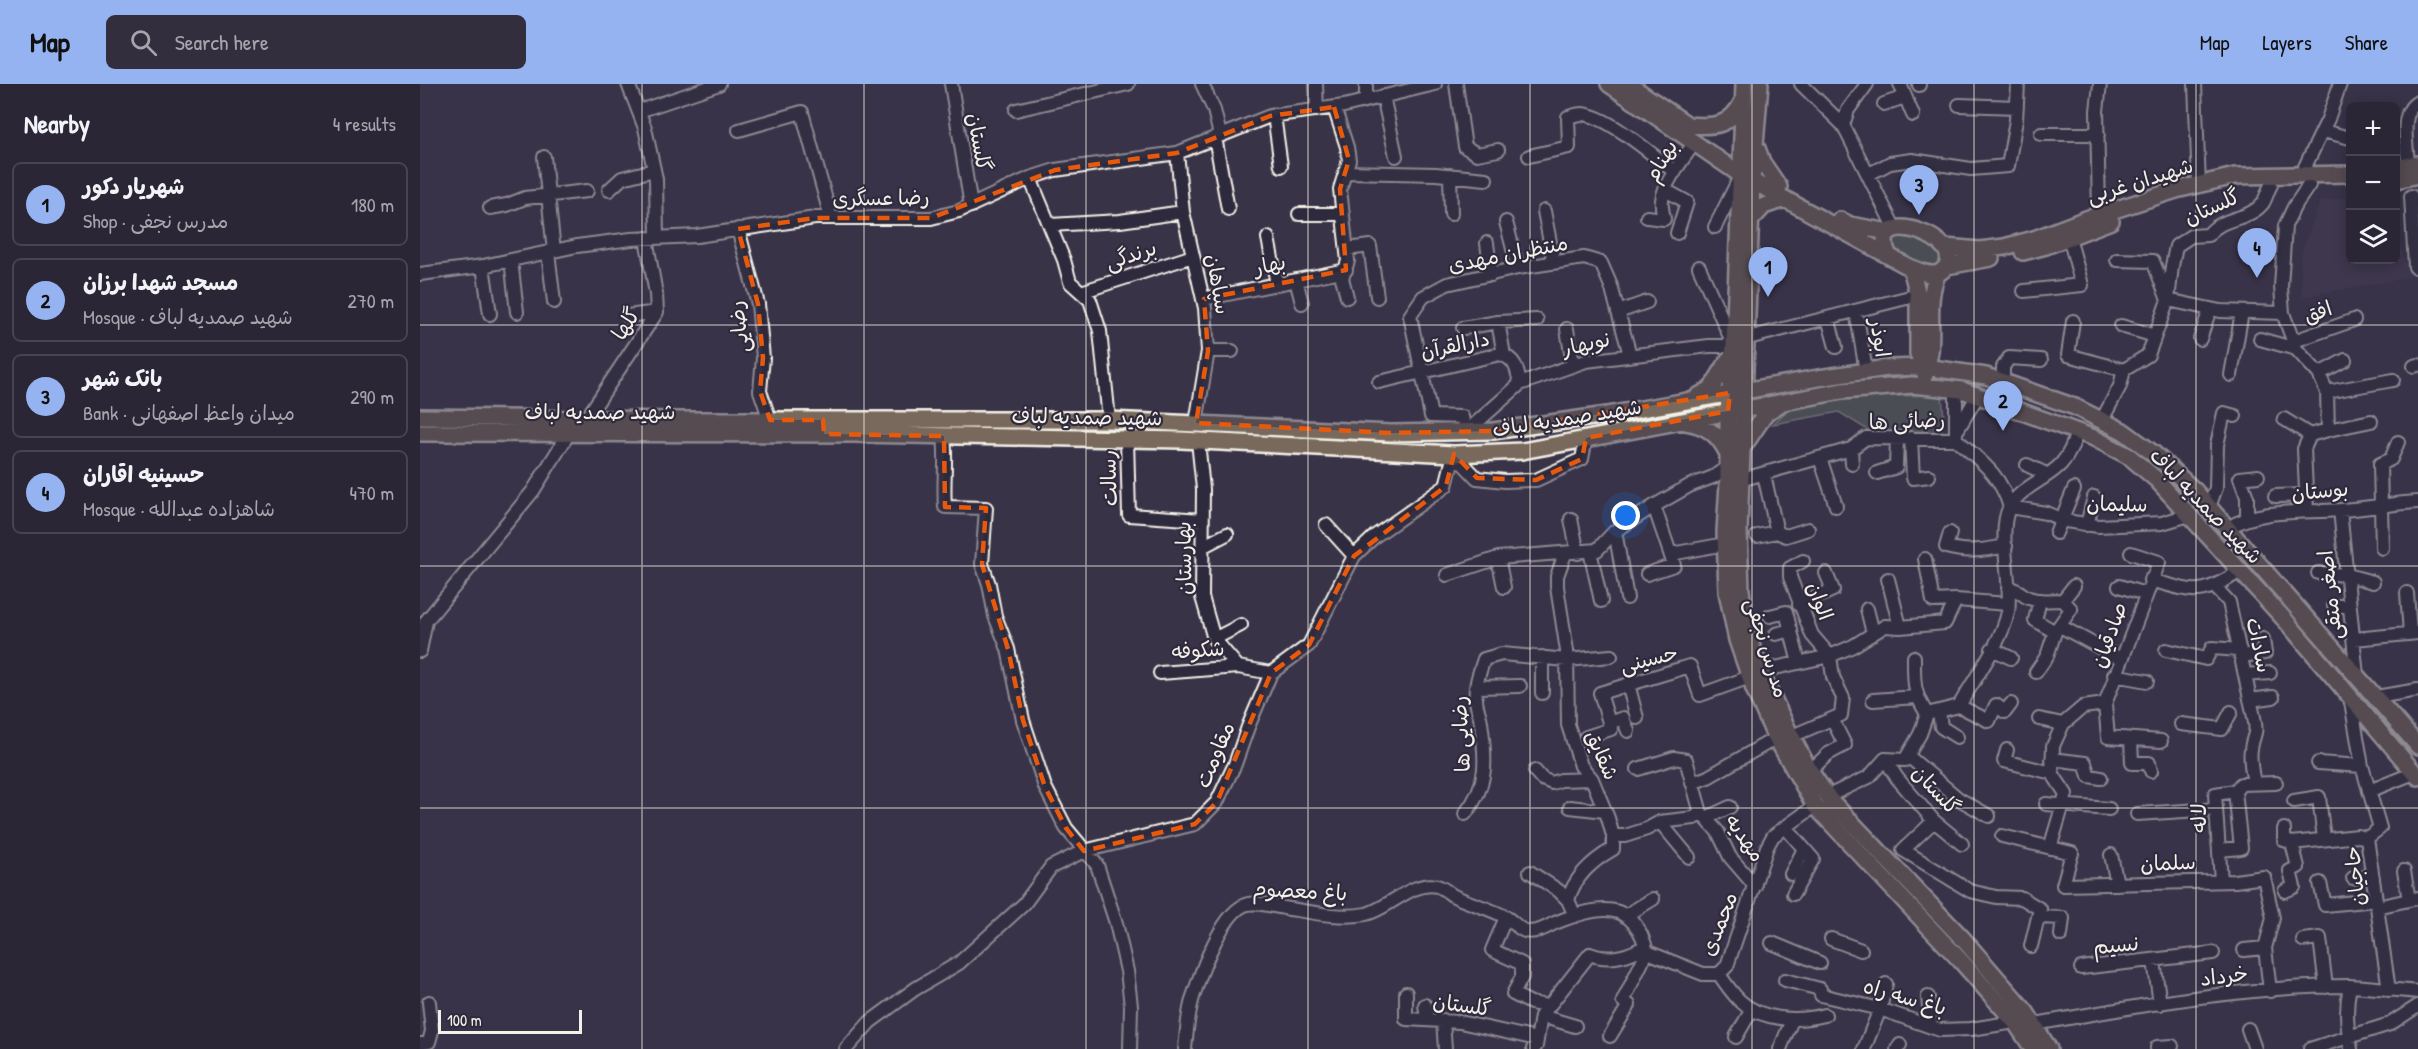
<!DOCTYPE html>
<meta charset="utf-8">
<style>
:root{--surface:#2b2636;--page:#332e3e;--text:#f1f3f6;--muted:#a6a5ad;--line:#474351;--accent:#95b2f1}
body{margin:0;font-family:"Patrick Hand","Playpen Sans Arabic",sans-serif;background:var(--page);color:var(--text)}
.controls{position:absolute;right:18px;top:18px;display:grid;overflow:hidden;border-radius:9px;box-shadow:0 3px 15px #0003}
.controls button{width:54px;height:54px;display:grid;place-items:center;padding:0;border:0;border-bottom:2px solid var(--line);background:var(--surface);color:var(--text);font:30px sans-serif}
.scale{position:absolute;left:18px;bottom:15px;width:144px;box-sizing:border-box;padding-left:6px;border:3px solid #f4f1e8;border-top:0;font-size:16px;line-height:21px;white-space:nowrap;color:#f4f1e8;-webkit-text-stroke:4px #2f2a3d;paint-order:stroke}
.you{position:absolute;left:1206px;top:432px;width:21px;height:21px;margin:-15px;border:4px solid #fff;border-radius:50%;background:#1a73e8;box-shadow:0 0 0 9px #1a73e833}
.badge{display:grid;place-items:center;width:39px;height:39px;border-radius:50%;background:var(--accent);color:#111;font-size:20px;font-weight:700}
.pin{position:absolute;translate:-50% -50px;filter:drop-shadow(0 2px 3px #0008)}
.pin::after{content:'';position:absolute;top:32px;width:21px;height:18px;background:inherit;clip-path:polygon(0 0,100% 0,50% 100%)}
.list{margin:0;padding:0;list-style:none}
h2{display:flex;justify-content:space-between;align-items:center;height:78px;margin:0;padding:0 24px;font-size:26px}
h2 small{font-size:20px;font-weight:400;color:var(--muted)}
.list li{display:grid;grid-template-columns:39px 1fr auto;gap:18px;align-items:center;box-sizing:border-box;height:84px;margin:0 12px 12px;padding:0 12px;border:2px solid var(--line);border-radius:9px}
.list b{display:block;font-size:22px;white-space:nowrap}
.list p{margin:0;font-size:20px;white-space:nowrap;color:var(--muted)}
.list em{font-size:20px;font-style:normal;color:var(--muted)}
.icon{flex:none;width:33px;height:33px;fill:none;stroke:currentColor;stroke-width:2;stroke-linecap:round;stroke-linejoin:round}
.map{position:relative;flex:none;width:1998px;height:965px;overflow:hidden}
header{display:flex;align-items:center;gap:36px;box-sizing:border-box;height:84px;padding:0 30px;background:var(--accent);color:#111}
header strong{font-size:28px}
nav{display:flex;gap:33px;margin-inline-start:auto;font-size:21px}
.search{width:420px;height:54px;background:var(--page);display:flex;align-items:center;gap:15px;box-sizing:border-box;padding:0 21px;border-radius:9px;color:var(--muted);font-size:22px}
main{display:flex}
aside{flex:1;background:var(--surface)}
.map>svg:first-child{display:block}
.built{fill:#443e56}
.green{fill:#626e62;stroke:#abb0a5;stroke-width:1.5}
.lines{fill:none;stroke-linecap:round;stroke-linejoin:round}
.minor-casing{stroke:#f4f1e8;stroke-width:16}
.major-casing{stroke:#f4f1e8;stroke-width:20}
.minor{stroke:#2f2a3d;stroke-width:12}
.major{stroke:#78695c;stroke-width:15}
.marked{fill:none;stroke:#e8590c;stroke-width:4.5;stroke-dasharray:12 8;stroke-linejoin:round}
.grid{fill:none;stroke:#f4f1e8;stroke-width:1.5;stroke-opacity:0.55}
.labels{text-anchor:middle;stroke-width:4.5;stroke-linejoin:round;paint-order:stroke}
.street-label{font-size:21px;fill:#f4f1e8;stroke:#2f2a3d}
</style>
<header>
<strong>Map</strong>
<div class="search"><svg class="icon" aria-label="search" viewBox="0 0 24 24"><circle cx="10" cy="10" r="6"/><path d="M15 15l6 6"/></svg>Search here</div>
<nav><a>Map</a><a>Layers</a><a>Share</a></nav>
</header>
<main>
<aside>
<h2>Nearby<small>4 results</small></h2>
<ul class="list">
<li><span class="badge">1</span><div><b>شهریار دکور</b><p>Shop · مدرس نجفی</p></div><em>180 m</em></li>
<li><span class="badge">2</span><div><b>مسجد شهدا برزان</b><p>Mosque · شهید صمدیه لباف</p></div><em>270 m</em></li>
<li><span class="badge">3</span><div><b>بانک شهر</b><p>Bank · میدان واعظ اصفهانی</p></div><em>290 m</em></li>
<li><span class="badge">4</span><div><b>حسینیه اقاران</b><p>Mosque · شاهزاده عبدالله</p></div><em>470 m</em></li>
</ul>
</aside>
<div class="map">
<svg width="1998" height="965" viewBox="0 0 1998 965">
<rect width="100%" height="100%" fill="#393348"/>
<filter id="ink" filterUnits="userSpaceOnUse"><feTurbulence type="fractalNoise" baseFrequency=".0167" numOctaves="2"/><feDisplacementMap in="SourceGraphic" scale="12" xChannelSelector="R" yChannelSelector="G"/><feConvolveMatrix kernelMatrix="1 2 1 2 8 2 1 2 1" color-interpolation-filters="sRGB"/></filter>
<g filter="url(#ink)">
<!-- built -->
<path class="built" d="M1977 108 1978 156 1991 193 1882 213 1880 173 1900 117 1930 113V176H1976Z"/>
<!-- green -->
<path class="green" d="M1480 148 1516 162 1523 175 1516 186 1477 171 1471 158Z
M1522 311 1524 335 1521 348H1451L1419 328 1353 340 1369 325 1429 313Z"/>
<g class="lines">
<!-- minor casing -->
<g class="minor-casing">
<path id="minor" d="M208 0 225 44 236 95 237 154
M531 0 551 122
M782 0 794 26 800 51
M896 0 897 26
M946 0V16
M1036 0 1045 63 1057 70 1078 66
M1381 0 1423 41 1475 145
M1480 0 1493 31
M1499 0V1
M1775 0 1779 101
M963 12 976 72
M1464 20 1485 13
M1539 21 1597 23
M914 23 927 63 929 76 920 105 928 177 922 194 927 213
M596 26 708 0
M219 27 299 0
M854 31 861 82
M1423 41 1428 26 1447 0
M319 46 382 28 411 134
M1903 47 1930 54
M1621 50H1678
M795 53 808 125
M757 69 763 128 785 224 788 267 776 339
M1109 72 1149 63 1148 33C1152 32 1158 30 1162 30 1187 31 1234 72 1255 88
M124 73 134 167
M1988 82C1988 64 1978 28 1998 18
M927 88 1016 90 1066 95
M1449 90 1470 79 1492 76 1551 85 1588 82 1596 36 1598 0
M1030 91 1031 130
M1881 91 1908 35 1920 0
M610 94 644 176 650 198 670 216 680 247 689 336
M189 106 202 94 234 86
M1245 106 1267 118 1257 149
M1991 112 1995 183H1998
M70 124 87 121 105 114 167 107
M1124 127 1134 179
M879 130H923
M1679 131 1677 27 1680 0
M1227 133 1244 135C1243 129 1241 122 1242 116 1244 98 1265 73 1275 58
M1086 138 1098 184
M630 141 700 137 763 128
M1295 143 1320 93
M318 145 338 220 343 274 340 307 350 336
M848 154 857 200
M1067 159 1071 191
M927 165 950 162 957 213
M128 168 134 218
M91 176 97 228
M1697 176 1733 177 1748 216 1800 227 1863 229
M63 182 70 230
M0 190 63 182 157 162 211 155 277 152 395 134H511L539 127 610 94 635 86 757 69 850 32 924 22 1015 0
M876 196 882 219
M1604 207 1662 201 1649 153
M661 208 773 172
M783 215 926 186
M1436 227 1446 287
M1198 228 1227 218
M208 232 237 228
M1408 234 1416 263
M1653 237 1648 271 1704 286
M1078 238 1084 271
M1701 242 1735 252
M1043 244 1078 238 1117 236
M1147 245 1153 281
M1328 254 1498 211
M1780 255 1790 225
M1840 255 1876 265
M1874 257 1934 236
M788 267H812
M1210 271 1191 202 1181 179 1164 174 1098 184 1027 200 1003 213 990 232 1011 332 1042 333 1046 348 1100 300 1166 277 1289 262H1314L1279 183
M1994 282 1998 281
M1899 290 1925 276
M1811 291 1822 228
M959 298 1080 270C1096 275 1097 285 1100 300
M1583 298V283L1589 274 1621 276
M1536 305V355
M1907 308 1973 296
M166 335 237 228 236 210 226 154
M1864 335 1890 351
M1682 336 1700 302 1704 286 1728 271 1748 216 1752 182 1756 162 1771 152 1788 151C1802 132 1829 137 1843 119 1846 114 1848 106 1851 101
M1538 345 1558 311
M1908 346 1951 337
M524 352C527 376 523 398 525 423L566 424 562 480 569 500 575 532 588 565 603 636 625 703 646 744 677 781 696 839 707 887 711 922 710 965
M1491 354 1493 394 1509 392
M707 355 709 431 782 436
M778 357 783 405 782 513 794 555 818 583 851 589
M1431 365 1432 380
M1034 370 1057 394 1085 397 1116 396 1162 375 1166 354
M1400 374 1416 422
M1607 381 1626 390
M1457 389 1476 383 1477 354
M1344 391 1357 448
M1320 396 1431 365 1446 354 1536 355C1561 378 1579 388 1590 423L1626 429 1646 437 1678 442 1742 439 1769 431
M1855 412 1887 411
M1789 423 1796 404 1797 361 1804 329 1815 332
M1920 426 1937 592
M1887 427 1884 365 1890 351 1908 346 1907 308 1899 290 1876 265 1863 229 1861 203 1865 142 1874 123 1889 101
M1827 434V413L1820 394 1838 392
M1151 435 1158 469
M906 441 934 472
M1667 441 1674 413
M1808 444C1840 424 1883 429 1920 426 1946 425 1972 419 1998 418
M1195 447 1207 514
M1530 449 1526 463C1547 469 1566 466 1586 462
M1636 449 1654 405
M1337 452 1357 448 1366 452 1388 445
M782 463 807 450
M1962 464 1960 380 1971 375 1978 358
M1170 467 1181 517
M1711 469 1739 478 1685 620 1688 653 1741 657
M1145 470 1137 492V503L1147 567 1148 641 1161 682 1172 695 1188 734 1193 752V765C1172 777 1155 792 1148 816L1155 832
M1251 470 1305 460
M1078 474 1084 503
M1505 475 1513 517 1536 516
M1898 489 1927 491 1953 498
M1227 490 1254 481 1234 422
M1027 491 1078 474 1177 466 1195 447 1234 422 1269 402 1293 393 1308 383
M1468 495 1480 543
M1730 496C1776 508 1779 514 1820 487
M1699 502 1725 510
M1795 503 1809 518 1834 633C1838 652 1833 649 1831 665 1829 676 1832 688 1834 699
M1588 504C1602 506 1600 511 1609 514 1619 518 1632 516 1643 516L1654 502
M1987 509 1990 549
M1620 516 1615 536 1635 548
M1379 521 1413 506 1406 489
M1914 522H1930
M1447 525 1453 549
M1350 532 1366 528 1379 579
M1640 542 1701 575
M1356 550 1371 546
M794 555 821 541
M1934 555 1998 549
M1572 565 1591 574
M1746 566 1786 575 1792 564 1820 566
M0 567 6 537 113 407 149 349
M1821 572 1845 569 1843 555
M1122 573V609
M1494 573C1494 599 1493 608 1507 630
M1341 587 1410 572 1433 562 1465 542 1480 543 1525 539 1536 516 1588 520
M1616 588 1627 572 1635 548 1651 525 1643 516
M740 589 818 583
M1694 591 1727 597
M1825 591 1850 589
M1208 600 1217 634
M1057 603 1100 602
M1930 612 1942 682 1960 744 1947 754 1969 906
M1956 613 1998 606
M1453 616 1497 613
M1830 616 1853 613
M1539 622 1569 637 1576 621 1585 628 1591 620
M1519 627 1521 643 1537 653
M1619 635 1643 640
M1189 639 1203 634 1208 647
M1761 640 1802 645 1811 628
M1372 652 1421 631 1423 614 1413 593 1410 572 1392 551 1370 493V484L1383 477
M1166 653 1191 645 1180 609 1270 582 1280 611 1330 593
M1711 655 1712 679H1729L1731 687
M1587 666 1584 677 1632 689
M1488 672 1539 715 1569 732
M1465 675 1477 694 1514 737 1542 760
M1632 675 1665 679 1669 692 1681 694
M1898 679 1942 682
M1115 687 1122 695 1132 699 1141 696 1172 695
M1390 687 1408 670 1425 661 1412 635
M1272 699 1288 693 1356 654
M1949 707 1994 689
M1408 712 1449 693 1465 675 1485 676 1500 650 1507 630 1539 622C1554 595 1582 558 1588 528 1593 499 1577 450 1589 424 1600 403 1626 396 1641 380 1650 370 1653 360 1657 348
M1874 717 1899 713 1904 755
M1626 720 1689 725
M1150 723 1185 727
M1281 729 1298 748 1310 773 1335 802
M1045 730C1069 700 1066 674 1061 638 1060 630 1056 623 1056 615 1054 602 1060 587 1064 575L1082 570 1147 576 1191 572
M1717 730 1796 725
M1286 734 1310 723
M1514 737 1483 766 1550 807 1576 813 1602 814 1620 825 1611 862
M1240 738 1269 773
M1366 744 1393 775 1373 810
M1864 745V756L1872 759 1938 752 1947 754
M1193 752H1205L1227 745 1240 738 1274 734 1281 729 1266 676 1254 674 1218 685
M1582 752 1652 769 1643 801 1815 797 1844 793 1853 834 1845 864 1850 907
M1630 764 1646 710 1632 689 1633 662 1643 640 1663 623 1685 620
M1799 766 1821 764 1815 707
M1691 771 1697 800
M1984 787 1989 816
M1110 788 1139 807 1148 816
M1371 790 1384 765
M1933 794 1953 793
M1801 797 1795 710 1815 707 1821 700 1856 699
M1900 799 1905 821 1956 816
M1865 807 1874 803 1870 787 1878 783 1872 759
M1957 823 1998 814
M1205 832 1233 815
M1086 833 1072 866 1102 880V893L1093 910 1111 919 1127 922
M1618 833 1643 834 1641 851
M1411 855 1441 866
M1883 856 1900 854 1906 903
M1352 859 1400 879
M1824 866 1845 864
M1734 877 1740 920
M1661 884 1793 869
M1299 890C1305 899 1312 909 1319 916 1341 937 1378 938 1405 931
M1365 896 1400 905
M1930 902C1925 924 1927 943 1931 965
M986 909V935L1040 938 1117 955
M1401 911 1460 925 1520 946 1551 945 1595 938
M1508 913 1511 943
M1005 921 1007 934
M1121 932 1155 942
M1023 936 1025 965
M1615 940C1718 922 1825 902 1929 902 1952 903 1975 906 1998 908
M1828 945 1835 965
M1316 953 1332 925
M0 960 9 958 12 947 9 918
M426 965 450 938 495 905 539 879 604 820 631 783 664 767 775 740 797 718 815 680 828 643 851 589 889 561 934 472 955 452 1026 402 1034 370
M765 965C767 946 768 925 775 907 782 885 804 825 828 820 839 818 853 822 864 824 890 828 920 835 946 830 968 825 993 796 1017 802 1022 803 1028 808 1032 811 1049 820 1071 824 1087 834 1093 837 1098 845 1105 847 1116 850 1126 843 1135 839 1177 822 1214 813 1227 868L1203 917 1209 921 1190 952
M1113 965 1116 962 1121 932 1170 870C1186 877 1205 873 1220 865L1283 890H1299L1307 882 1347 763 1353 752 1395 722
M1360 965 1372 936
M1444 965 1460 925 1466 900
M1477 965 1480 961
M1737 965V963L1752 962
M1890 965 1970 940 1998 922"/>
</g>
<!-- major casing -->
<g class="major-casing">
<path id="major" d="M1189 0 1321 91 1489 183C1499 187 1514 195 1523 186 1555 157 1443 116 1469 172
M1208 0 1268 41
M1324 0 1314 262 1308 327V399L1305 448 1307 508 1317 556 1334 605 1354 650 1395 722 1541 877 1595 938 1613 965
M1340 0 1332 98 1319 447 1321 506 1327 550 1346 599 1368 646 1390 687 1410 716 1543 855 1606 928 1629 965
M1267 41C1294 43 1310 43 1323 17
M1337 64 1342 78 1359 103
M1976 84 1998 80
M1976 96 1998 91
M1331 136 1344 122 1365 115
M1420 136 1430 141 1469 148
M1525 163 1560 166 1584 163 1614 155 1666 135 1756 106 1815 92 1930 90
M1603 168 1626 162 1691 137
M1527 182 1571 174
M1491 184 1498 211V270L1505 283
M1505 291C1505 283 1509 277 1510 268 1513 241 1506 214 1518 189
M1278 312 1291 305 1310 274
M0 333 260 336H689L971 349 1073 347 1187 331 1398 294 1468 284 1505 283 1566 292 1655 323 1703 347 1733 369 1775 407 1998 662
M1266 338C1286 341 1298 350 1307 368
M0 349 433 350 761 356 1034 370 1102 367 1422 307 1492 301 1542 306 1674 354 1710 373 1737 396 1866 537 1998 693
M1323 363 1346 329 1360 320"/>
</g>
<!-- minor -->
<use href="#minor" class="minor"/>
<!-- major -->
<use href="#major" class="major"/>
</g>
</g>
<!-- marked area -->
<path d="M0 0H1998V965H0ZM914 23 929 76 920 105 926 186 784 215 788 267 776 339 971 349 1073 347 1310 309 1308 327 1166 354 1162 375 1116 396 1057 394 1034 370 1026 402 934 472 889 561 851 589 797 718 775 740 664 767 646 744 625 703 603 636 588 565 562 480 566 424 525 423 524 352 404 350 403 336H350L340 307 343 274 338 220 318 145 395 134H511L635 86 757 69 850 32Z" fill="#393348" fill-opacity=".55" fill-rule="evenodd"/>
<path class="marked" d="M914 23 929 76 920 105 926 186 784 215 788 267 776 339 971 349 1073 347 1310 309 1308 327 1166 354 1162 375 1116 396 1057 394 1034 370 1026 402 934 472 889 561 851 589 797 718 775 740 664 767 646 744 625 703 603 636 588 565 562 480 566 424 525 423 524 352 404 350 403 336H350L340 307 343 274 338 220 318 145 395 134H511L635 86 757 69 850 32Z"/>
<!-- grid -->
<path class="grid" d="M222 0V965M444 0V965M666 0V965M888 0V965M1110 0V965M1332 0V965M1554 0V965M1776 0V965M0 241H1998M0 482H1998M0 724H1998"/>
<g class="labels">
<!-- street labels -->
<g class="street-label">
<text transform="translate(559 58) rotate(80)" y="7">گلستان</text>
<text transform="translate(1241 77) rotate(-60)" y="7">بهنام</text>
<text transform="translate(1720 97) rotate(-17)" y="7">شهیدان غربی</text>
<text transform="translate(461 114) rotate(-1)" y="7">رضا عسگری</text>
<text transform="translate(1792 123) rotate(-24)" y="7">گلستان</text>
<text transform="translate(1088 170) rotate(-11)" y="7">منتظران مهدی</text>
<text transform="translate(711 171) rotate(-18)" y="7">برندگی</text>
<text transform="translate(850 181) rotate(-12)" y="7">بهار</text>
<text transform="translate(798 200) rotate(80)" y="7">سپاهان</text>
<text transform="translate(1898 228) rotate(-19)" y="7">افق</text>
<text transform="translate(206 240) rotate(-57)" y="7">گلها</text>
<text transform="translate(319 243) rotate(-97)" y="7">رضایی</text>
<text transform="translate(1460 254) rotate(81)" y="7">ابوذر</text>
<text transform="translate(1166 260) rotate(-13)" y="7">نوبهار</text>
<text transform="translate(1035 261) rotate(-12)" y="7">دارالقرآن</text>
<text x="180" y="335">شهید صمدیه لباف</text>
<text transform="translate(667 333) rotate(1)" y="7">شهید صمدیه لباف</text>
<text transform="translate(1147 334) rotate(-9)" y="7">شهید صمدیه لباف</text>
<text transform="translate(1487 337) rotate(-2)" y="7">رضائی ها</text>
<text transform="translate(689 394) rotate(-92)" y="7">رسالت</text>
<text transform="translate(1900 407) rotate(-5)" y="7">بوستان</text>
<text transform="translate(1697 420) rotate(1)" y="7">سلیمان</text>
<text transform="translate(1786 422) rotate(46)" y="7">شهید صمدیه لباف</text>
<text transform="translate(764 474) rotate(-91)" y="7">بهارستان</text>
<text transform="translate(1910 511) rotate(-96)" y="7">اصغر متقی</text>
<text transform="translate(1400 517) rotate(69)" y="7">الوان</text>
<text transform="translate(1689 551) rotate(-70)" y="7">صادقیان</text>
<text transform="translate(1839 561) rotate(78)" y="7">سادات</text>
<text transform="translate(1347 564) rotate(73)" y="7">مدرس نجفی</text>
<text transform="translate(778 566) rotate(-4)" y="7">شکوفه</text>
<text transform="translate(1229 575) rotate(-14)" y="7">حسینی</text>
<text transform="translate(1041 650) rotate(-93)" y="7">رضایی ها</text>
<text transform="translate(795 671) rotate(-67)" y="7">مقاومت</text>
<text transform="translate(1182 671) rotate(66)" y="7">شقایق</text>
<text transform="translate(1516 706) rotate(47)" y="7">گلستان</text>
<text transform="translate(1779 734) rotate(-90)" y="7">لاله</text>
<text transform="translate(1325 754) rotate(55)" y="7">مهدیه</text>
<text transform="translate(1748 779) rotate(-2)" y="7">سلمان</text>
<text transform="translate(1935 792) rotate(-96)" y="7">حاجیان</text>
<text transform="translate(880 807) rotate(3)" y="7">باغ معصوم</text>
<text transform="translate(1299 840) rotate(-68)" y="7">محمدی</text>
<text transform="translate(1696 861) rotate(-5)" y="7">نسیم</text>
<text transform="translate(1804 892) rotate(-7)" y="7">خرداد</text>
<text transform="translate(1485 913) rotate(16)" y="7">باغ سه راه</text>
<text transform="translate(1042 921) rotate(8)" y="7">گلستان</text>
</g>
</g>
</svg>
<div class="controls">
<button>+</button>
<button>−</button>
<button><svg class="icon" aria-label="layers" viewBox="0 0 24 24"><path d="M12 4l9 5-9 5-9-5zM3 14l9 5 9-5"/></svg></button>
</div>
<div class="scale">100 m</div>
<div class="you"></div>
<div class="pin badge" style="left:1348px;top:213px">1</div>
<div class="pin badge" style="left:1583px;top:347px">2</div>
<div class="pin badge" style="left:1499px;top:131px">3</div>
<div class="pin badge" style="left:1837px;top:194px">4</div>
</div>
</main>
